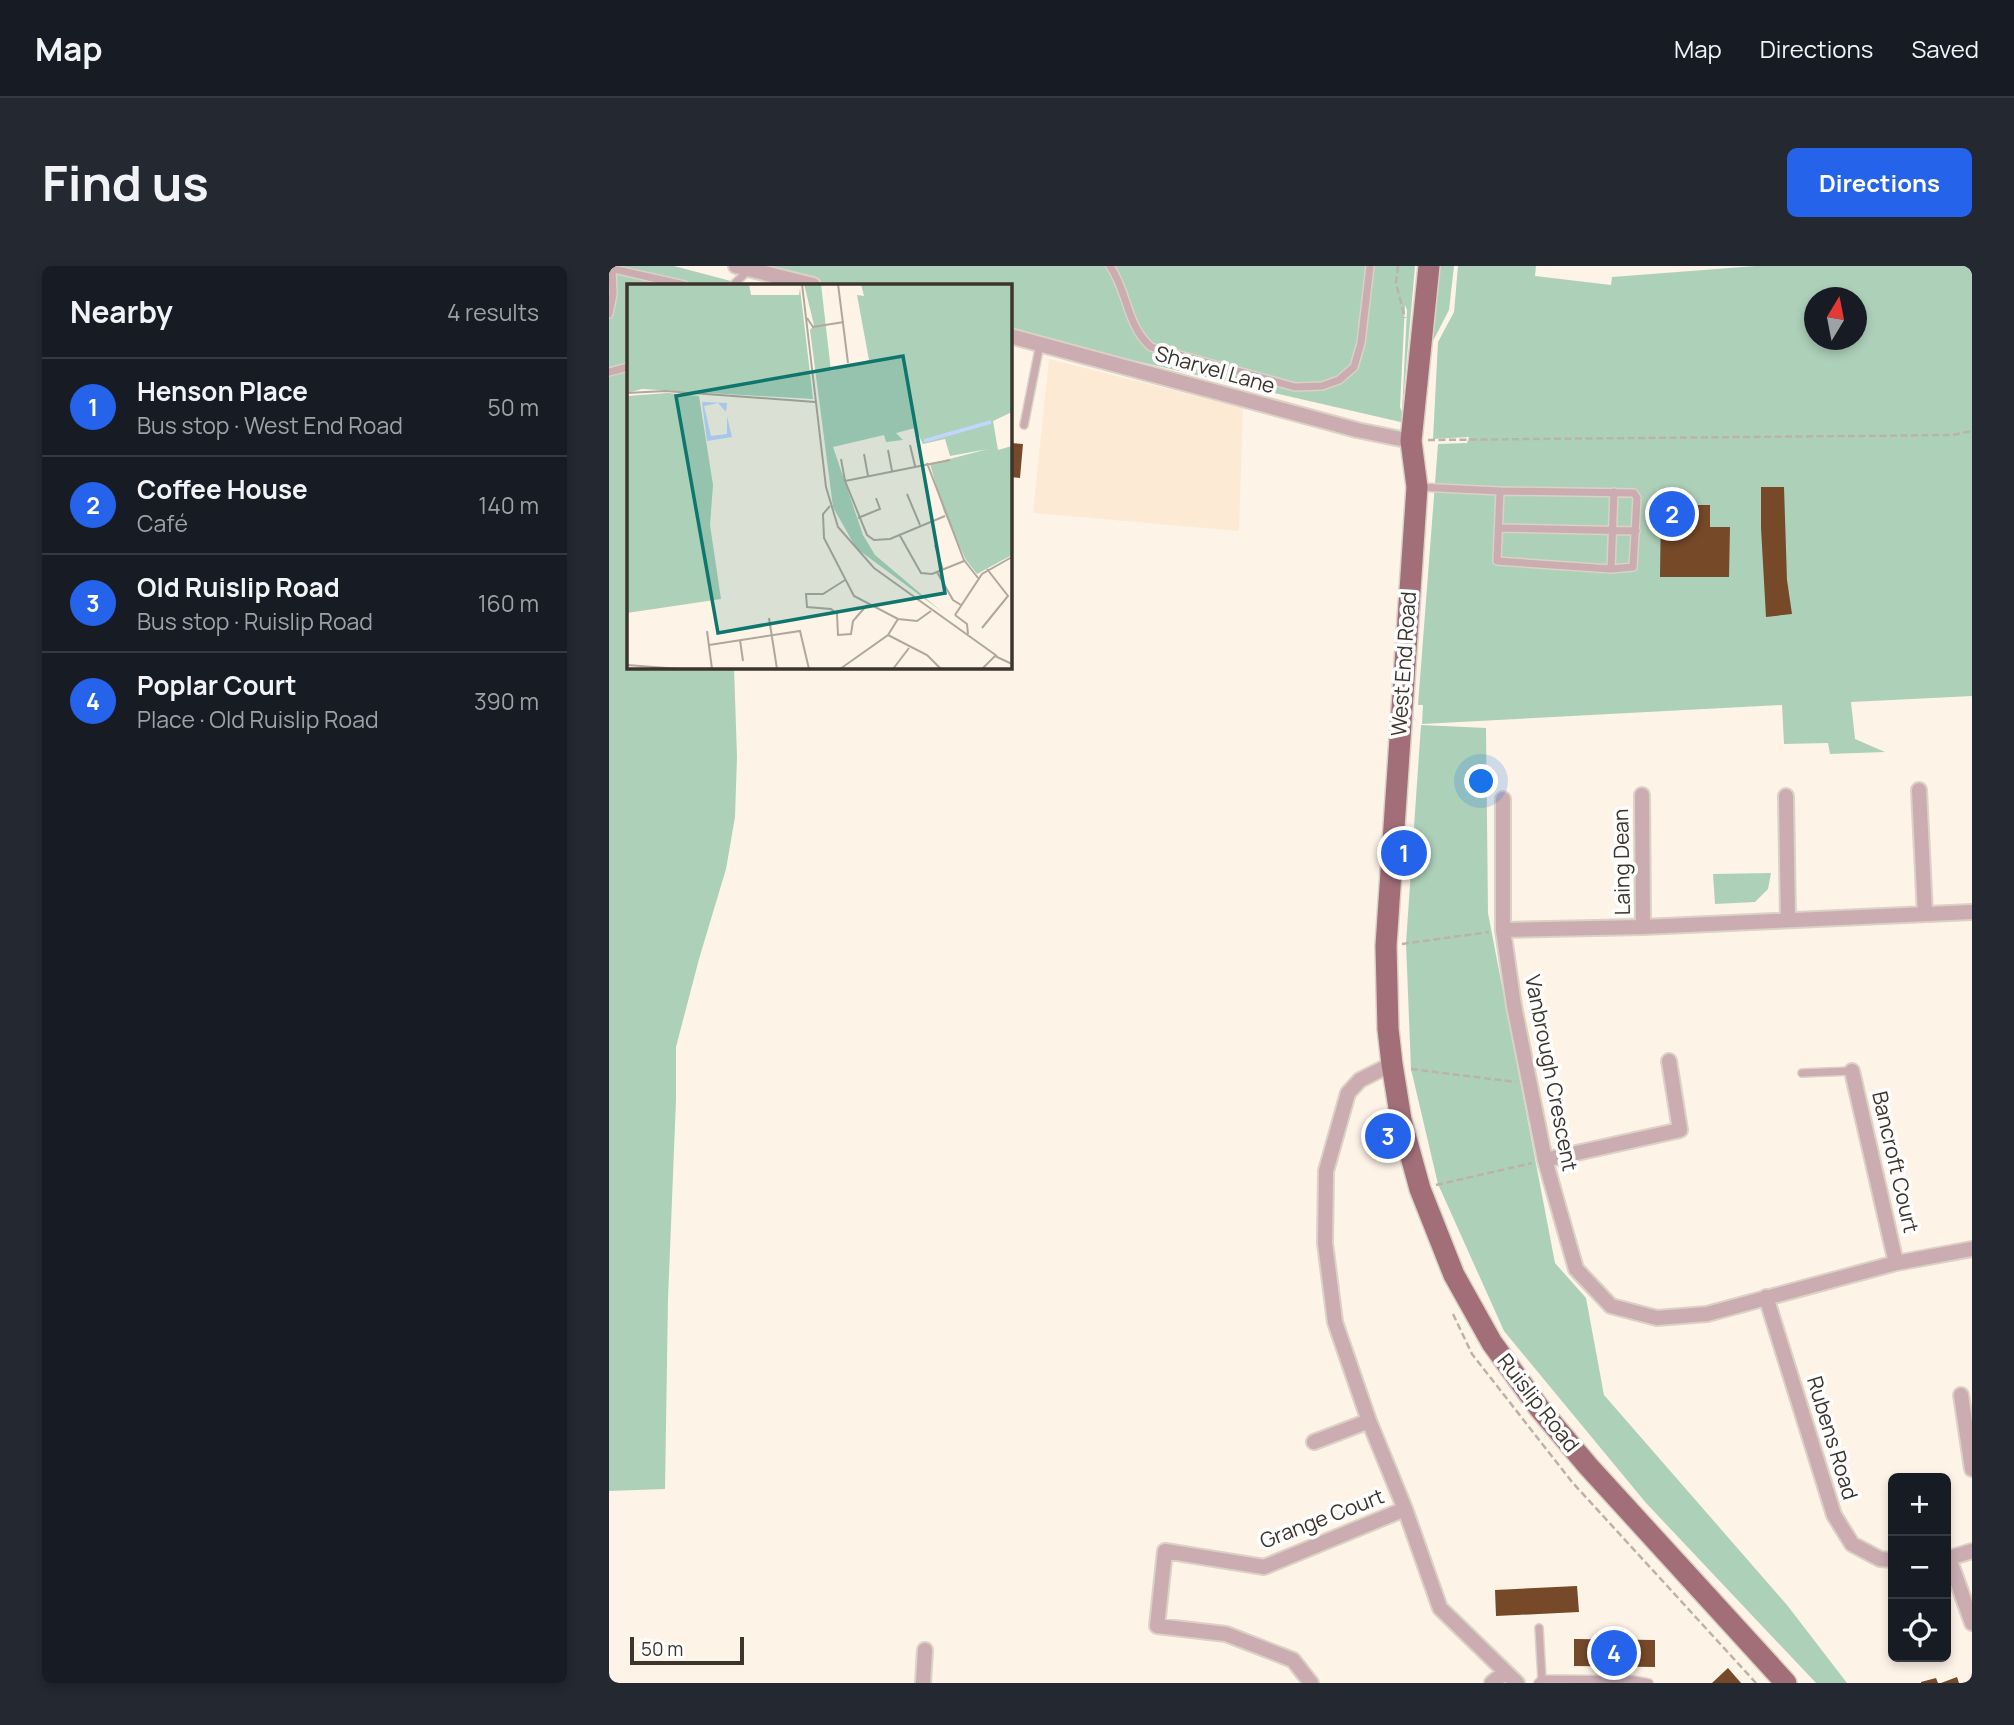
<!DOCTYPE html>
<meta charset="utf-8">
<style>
:root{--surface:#171b24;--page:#242831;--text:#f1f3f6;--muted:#9ea1a6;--line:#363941;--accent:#2563eb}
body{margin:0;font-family:Manrope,sans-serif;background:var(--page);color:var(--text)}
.controls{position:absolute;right:21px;bottom:21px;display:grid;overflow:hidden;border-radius:10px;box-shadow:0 4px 10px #0003}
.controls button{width:63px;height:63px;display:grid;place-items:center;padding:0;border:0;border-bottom:2px solid var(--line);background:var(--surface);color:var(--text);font:35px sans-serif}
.compass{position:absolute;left:1195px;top:21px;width:63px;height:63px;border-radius:50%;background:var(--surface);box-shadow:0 4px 10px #0003;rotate:10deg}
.scale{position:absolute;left:21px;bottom:18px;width:114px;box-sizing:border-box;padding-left:7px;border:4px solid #3c352e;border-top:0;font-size:19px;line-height:24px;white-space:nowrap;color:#3c352e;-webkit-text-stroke:5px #fff;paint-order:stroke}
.you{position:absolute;left:873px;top:516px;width:24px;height:24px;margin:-18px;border:5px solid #fff;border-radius:50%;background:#1a73e8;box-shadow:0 0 0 10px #1a73e833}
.badge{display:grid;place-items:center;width:46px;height:46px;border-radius:50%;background:var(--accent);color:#fff;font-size:23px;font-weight:700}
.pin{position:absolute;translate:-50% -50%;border:4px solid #fff;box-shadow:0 2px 7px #0006}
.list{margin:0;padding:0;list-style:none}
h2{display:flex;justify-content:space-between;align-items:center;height:91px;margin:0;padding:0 28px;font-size:30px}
h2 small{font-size:23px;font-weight:400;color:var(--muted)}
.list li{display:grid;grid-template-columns:46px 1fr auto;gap:21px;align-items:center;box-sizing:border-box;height:98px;padding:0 28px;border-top:2px solid var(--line)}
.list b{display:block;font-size:26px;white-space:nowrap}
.list p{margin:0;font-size:23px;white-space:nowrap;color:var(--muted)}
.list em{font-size:23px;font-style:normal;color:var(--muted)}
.icon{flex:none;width:38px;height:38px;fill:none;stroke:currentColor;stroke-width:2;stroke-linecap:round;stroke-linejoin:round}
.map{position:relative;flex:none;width:1363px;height:1417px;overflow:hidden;border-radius:10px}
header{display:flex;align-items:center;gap:42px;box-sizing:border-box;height:98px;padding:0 35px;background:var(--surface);border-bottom:2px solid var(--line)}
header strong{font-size:33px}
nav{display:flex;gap:38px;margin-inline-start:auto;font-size:24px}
.intro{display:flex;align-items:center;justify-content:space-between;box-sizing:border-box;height:168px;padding:0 42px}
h1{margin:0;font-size:49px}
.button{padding:18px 32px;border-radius:10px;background:var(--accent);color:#fff;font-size:24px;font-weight:700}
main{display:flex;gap:42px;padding:0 42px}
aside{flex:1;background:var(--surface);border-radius:10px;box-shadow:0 4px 10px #0003}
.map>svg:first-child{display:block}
.built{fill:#fcead5}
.green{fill:#add0b9;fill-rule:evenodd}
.building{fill:#764929}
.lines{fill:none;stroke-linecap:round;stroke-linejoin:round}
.lane-casing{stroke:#dbd1c6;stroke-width:10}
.street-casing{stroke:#dbd1c6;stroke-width:18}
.primary-casing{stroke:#dbd1c6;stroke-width:24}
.path{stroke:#bcb3a8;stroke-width:2.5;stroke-dasharray:7 3.5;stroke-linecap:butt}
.lane{stroke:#caacb1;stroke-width:7}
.street{stroke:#caacb1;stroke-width:14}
.primary{stroke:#a26f79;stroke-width:21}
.labels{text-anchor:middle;stroke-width:7;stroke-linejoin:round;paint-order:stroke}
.street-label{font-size:21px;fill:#3c352e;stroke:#fff}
.inset-river{fill:none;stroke:#c0d6ff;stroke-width:3.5}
.inset-road{fill:none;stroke:#b0a79d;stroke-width:2}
.view{fill:#0f766e;fill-opacity:0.15;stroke:#0f766e;stroke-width:3.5}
.inset-edge{fill:none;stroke:#3c352e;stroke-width:3.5}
</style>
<header>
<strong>Map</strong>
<nav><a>Map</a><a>Directions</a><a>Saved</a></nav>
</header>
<div class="intro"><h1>Find us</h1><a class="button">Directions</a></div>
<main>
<aside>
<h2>Nearby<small>4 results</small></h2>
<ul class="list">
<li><span class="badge">1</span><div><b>Henson Place</b><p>Bus stop · West End Road</p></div><em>50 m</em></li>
<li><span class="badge">2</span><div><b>Coffee House</b><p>Café</p></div><em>140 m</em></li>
<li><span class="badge">3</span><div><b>Old Ruislip Road</b><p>Bus stop · Ruislip Road</p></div><em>160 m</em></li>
<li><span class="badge">4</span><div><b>Poplar Court</b><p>Place · Old Ruislip Road</p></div><em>390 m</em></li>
</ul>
</aside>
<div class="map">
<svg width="1363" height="1417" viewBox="0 0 1363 1417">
<rect width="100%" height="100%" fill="#fef3e7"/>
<!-- built -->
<path class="built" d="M440 93 634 142 630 265 424 247Z"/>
<!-- green -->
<path class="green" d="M0 0H65L137 19H19V401H125L128 491 126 551 117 603 90 693 67 781V834L59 1033 56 1223 0 1225Z
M128 0H806L793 148 796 157 401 66V19H204ZM796 39 798 44 793 146 791 141Z
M828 0H845L840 44 824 75H821Z
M849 0H927L926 10 1002 19 1003 11 1147 0H1363V430L1242 436 1246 473 1276 486 1221 488 1219 477 1175 478 1173 439 813 458 814 439H809L829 178 858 177 860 171 824 173 829 76 845 46ZM1206 32H1248V74H1206Z
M812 459 877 462 879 647 946 997 977 1032 995 1129 1178 1339 1238 1417H1207L1037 1237 895 1065 829 918 802 803 797 677Z
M1162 607 1159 623 1146 636 1106 638 1104 608Z"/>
<!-- building -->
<path class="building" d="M401 177 414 178 411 212 401 211Z
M1152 221H1175L1178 314 1183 348 1157 351 1152 262Z
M1052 239H1101V261H1121L1120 311H1051Z
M968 1320 970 1346 887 1350 886 1324Z
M965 1373 1046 1374V1401L965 1400Z
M1119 1402 1132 1417H1103Z
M1348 1411 1350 1417H1332Z
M1327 1412 1329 1417H1312V1416Z"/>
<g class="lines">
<!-- lane casing -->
<g class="lane-casing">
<path id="lane" d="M501 0C519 26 517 59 542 81L686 121 713 120 730 114 745 101 752 77 761 0
M0 2 75 19
M124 19 140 4
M0 48 4 28 3 3
M0 106 19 101
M415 159 431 78
M810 221 891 225 1025 227 1028 232 1024 301 1002 303 888 295 891 225
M890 262 1027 265
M1002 303 1005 226
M1193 807 1243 805
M933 1413 1024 1414 1040 1417
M929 1417 933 1413 930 1362"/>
</g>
<!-- street casing -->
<g class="street-casing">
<path id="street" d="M127 0 204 19
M401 70 748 164 802 175
M1310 524 1316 648
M1033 529 1034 661
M1177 530 1179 654
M1363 646 1034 661 894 664 905 740 936 894 967 1003 1002 1040 1048 1052 1098 1048 1287 997 1363 983
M894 664V533
M783 798 751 814 739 827 717 905 716 977 726 1056 760 1155 796 1243 831 1342 908 1417
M1243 805 1287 997
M936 894 1071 864 1060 795
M1157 1031 1225 1249 1243 1278 1271 1293 1284 1294
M1352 1129 1363 1203
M705 1176 760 1155
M1340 1292 1363 1357
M1337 1293 1363 1285
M314 1417 316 1384
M702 1417 684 1394 617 1368 548 1360 556 1285 655 1301 796 1243
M883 1417 895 1407"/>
</g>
<!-- primary casing -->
<g class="primary-casing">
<path id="primary" d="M820 0 802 175 808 221 777 680 779 763 783 798 792 854 811 923 845 1009 883 1077 931 1143 979 1200 1177 1417"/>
</g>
<!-- path -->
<path class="path" d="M789 0 787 17 796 52
M819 174 1343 169 1363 165
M793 678 880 666
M802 803 907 816
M827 919 923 897
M844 1048 863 1088 963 1216 1147 1417"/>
<!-- lane -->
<use href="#lane" class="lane"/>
<!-- street -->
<use href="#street" class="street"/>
<!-- primary -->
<use href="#primary" class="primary"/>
</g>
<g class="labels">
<!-- street labels -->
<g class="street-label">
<text transform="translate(606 104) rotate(16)" y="7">Sharvel Lane</text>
<text transform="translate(795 398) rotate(-86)" y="7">West End Road</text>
<text transform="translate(1013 596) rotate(-91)" y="7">Laing Dean</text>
<text transform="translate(942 807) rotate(79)" y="7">Vanbrough Crescent</text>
<text transform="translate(1286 896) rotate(77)" y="7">Bancroft Court</text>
<text transform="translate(929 1137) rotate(52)" y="7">Ruislip Road</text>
<text transform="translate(1223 1172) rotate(73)" y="7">Rubens Road</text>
<text transform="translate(713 1253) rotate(-21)" y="7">Grange Court</text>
</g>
</g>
<!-- overview -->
<g transform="translate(18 18)">
<rect width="385" height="385" fill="#fef3e7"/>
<path d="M0 0H122L124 11H172L173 4 186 115 15 105 0 109ZM177 0H194L204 87 242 76 230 11 237 12 234 0H385V128L366 137 371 166 385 162V271L350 290 339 276 317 228 303 180 361 165 323 172 318 155 296 160 288 144 269 149 276 156 259 158 257 151 206 163 236 251 248 271 314 327 229 264 206 223 183 46 187 41ZM41 109 72 112 86 201 83 241 94 315 0 329V112Z" fill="#add0b9"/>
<path d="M75 118 100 119 99 128 91 119 77 122 84 152 100 150V132L105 153 80 157Z" fill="#c0d6ff"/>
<path class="inset-river" d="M297 157 364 138"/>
<path class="inset-road" d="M175 0 199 203 211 243 247 284 370 372M211 0 221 79M180 34 186 43 217 38M0 109 38 107 188 118M283 161 288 182M261 166 265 187M237 170 241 192M214 175 218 197M300 179 337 276 351 294M280 210 293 241M203 222 196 230 197 254 227 312 271 335 290 337 304 327M318 232 263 255 247 256 240 251 218 197 323 176M231 234 253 225 249 214M272 250 294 289 305 290 337 277M308 261 316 286M310 288 326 316 334 321M218 296 196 310H179L180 323 204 325 210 330 211 351 224 350 226 337 240 321M328 331 355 290 385 273M328 331 340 340 341 350M142 334 150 385M355 344 381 312 360 285M80 347 85 385M261 351 300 371 314 385M113 356 116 377M82 361 173 347 182 385M0 381 53 385M213 385 261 351 271 335M266 385 282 364M355 385 368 372 385 380"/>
<path class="view" d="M276 72 318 309 91 349 49 112Z"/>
<rect width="385" height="385" class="inset-edge"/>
</g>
</svg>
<div class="controls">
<button>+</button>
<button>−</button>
<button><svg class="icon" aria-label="locate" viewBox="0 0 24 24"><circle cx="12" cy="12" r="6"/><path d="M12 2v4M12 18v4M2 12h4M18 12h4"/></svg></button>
</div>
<svg class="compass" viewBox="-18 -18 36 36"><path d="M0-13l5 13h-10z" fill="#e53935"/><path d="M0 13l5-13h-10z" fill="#9ea1a6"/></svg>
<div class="scale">50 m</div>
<div class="you"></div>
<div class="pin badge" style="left:795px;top:587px">1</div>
<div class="pin badge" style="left:1063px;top:248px">2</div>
<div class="pin badge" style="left:779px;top:870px">3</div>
<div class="pin badge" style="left:1005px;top:1387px">4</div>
</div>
</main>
